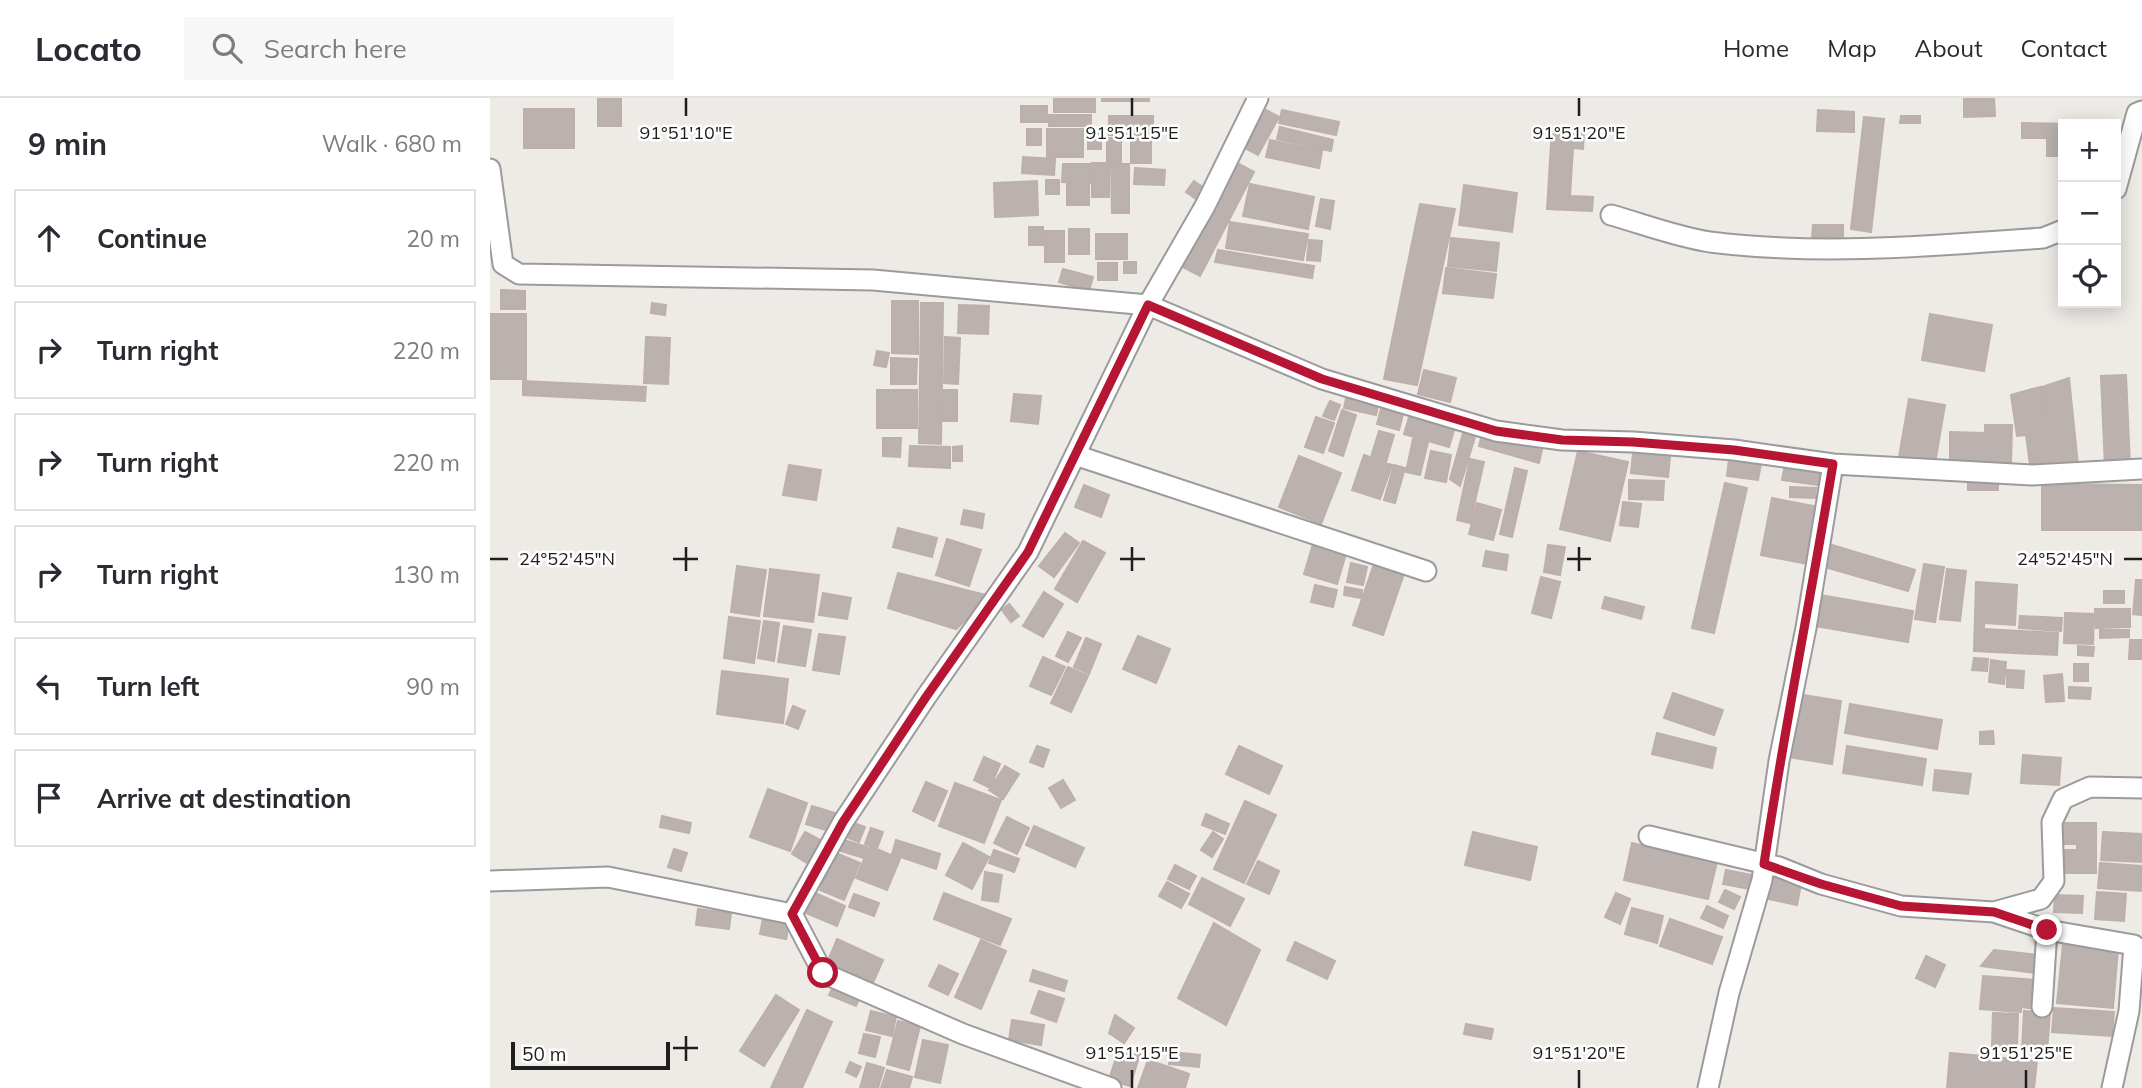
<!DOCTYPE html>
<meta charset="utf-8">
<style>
:root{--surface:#fff;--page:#f7f7f7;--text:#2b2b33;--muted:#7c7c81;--line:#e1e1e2}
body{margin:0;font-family:Mulish,sans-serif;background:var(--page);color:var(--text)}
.controls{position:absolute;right:21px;top:21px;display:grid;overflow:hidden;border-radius:0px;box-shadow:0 4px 18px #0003}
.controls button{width:63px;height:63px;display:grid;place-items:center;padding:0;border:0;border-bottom:2px solid var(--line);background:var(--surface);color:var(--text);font:35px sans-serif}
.scale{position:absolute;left:21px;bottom:18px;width:159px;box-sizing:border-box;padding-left:7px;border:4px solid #1e1e1e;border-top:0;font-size:19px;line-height:24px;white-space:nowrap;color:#1e1e1e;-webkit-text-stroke:5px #fff;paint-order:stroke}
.stop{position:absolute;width:21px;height:21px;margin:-16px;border:5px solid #b61634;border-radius:50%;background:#fff}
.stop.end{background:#b61634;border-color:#fff;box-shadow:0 2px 7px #0008}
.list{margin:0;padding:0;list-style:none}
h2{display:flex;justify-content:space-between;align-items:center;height:91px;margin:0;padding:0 28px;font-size:30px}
h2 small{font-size:23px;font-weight:400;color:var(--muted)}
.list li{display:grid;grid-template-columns:46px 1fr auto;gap:21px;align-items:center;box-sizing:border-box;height:98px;margin:0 14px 14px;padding:0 14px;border:2px solid var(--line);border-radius:0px}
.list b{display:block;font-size:26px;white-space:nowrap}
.list em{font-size:23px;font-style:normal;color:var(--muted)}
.icon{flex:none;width:38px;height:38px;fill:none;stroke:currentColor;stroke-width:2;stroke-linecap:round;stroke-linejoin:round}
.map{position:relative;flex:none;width:1652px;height:990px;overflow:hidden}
header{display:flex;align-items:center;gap:42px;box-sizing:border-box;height:98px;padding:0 35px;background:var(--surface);border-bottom:2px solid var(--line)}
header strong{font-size:33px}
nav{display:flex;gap:38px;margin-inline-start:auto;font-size:24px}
.search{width:490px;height:63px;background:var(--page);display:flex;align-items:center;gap:18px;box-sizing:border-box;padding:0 24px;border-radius:0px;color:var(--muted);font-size:26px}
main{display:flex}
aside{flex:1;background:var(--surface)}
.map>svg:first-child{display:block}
.building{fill:#bbb2af;stroke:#beafaa;stroke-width:2}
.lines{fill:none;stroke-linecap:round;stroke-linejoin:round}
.street-casing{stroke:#9b9b9b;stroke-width:23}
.street{stroke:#fff;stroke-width:19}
.route{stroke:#b61634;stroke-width:9}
.ticks{fill:none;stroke:#1e1e1e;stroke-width:2.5}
.ticks-label{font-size:18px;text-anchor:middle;fill:#1e1e1e;stroke:#fff;stroke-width:5;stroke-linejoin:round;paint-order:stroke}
</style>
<header>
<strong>Locato</strong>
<div class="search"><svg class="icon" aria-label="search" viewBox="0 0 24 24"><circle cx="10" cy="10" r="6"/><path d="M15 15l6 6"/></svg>Search here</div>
<nav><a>Home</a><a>Map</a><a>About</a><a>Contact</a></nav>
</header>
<main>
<aside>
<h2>9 min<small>Walk · 680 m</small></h2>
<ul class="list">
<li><svg class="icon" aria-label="ahead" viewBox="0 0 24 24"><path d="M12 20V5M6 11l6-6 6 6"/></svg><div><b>Continue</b></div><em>20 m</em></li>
<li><svg class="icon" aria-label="right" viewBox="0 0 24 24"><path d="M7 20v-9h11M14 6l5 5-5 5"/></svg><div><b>Turn right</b></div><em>220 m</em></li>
<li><svg class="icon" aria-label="right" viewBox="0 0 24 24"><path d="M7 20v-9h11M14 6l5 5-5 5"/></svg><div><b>Turn right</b></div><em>220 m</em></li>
<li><svg class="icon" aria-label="right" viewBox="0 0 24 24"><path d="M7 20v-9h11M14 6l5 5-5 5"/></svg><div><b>Turn right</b></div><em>130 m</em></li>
<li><svg class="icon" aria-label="left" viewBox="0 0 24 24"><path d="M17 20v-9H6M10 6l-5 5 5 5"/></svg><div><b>Turn left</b></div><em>90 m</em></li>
<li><svg class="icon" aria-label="arrive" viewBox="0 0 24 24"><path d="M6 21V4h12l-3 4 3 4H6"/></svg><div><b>Arrive at destination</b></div></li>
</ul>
</aside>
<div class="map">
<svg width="1652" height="990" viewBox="0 0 1652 990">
<rect width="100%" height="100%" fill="#eeeae6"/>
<!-- building -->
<path class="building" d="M108 0H131V28H108Z
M564 0H605V14H564Z
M612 0H659V3H612Z
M1474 0H1504L1505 18 1474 19Z
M531 8H557V24H531Z
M34 11H84V50H34Z
M776 12 789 19 768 57 755 50Z
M792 12 849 24 846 37 789 25Z
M1328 12 1364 14V34L1327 33Z
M559 17H601V28H559Z
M619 18H663V37H619Z
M1411 18H1430V25H1410Z
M1374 19 1394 21 1381 134 1361 131Z
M1532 25 1593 26H1573V58H1557V40H1532Z
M790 29 843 42 841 53 787 41Z
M1062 30 1094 32 1093 51 1083 50 1080 98 1103 99 1102 113 1057 111Z
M537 31H551V47H537Z
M557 31H593V59H557Z
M598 32H611V51H598Z
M617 40H631V64H617Z
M641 41H661V65H641Z
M780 42 832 53 829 70 776 59Z
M533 59 565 61 564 77 532 75Z
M602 65H619V99H602Z
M747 65 764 74 710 178 693 169Z
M573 66H600V85L572 84Z
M621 66H639V115H622Z
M645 70 675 72 674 87 644 86Z
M556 82H569V96H556Z
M547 83 548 117 505 119 504 85Z
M704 83 717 92 709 103 696 94Z
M577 86H599V107H577Z
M760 86 824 99 818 131 753 118Z
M974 87 1027 95 1022 134 969 127Z
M831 101 844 103 840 131 826 128Z
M930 106 965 111 927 287 894 281Z
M740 124 818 136 813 162 736 150Z
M1323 127H1353V140L1322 139Z
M539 129H553V147H539Z
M579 131H599V156H579Z
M555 133H574V164H555Z
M606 136H637V161H606Z
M961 140 1009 145 1006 173 958 168Z
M819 142 832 143 830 163 817 162Z
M728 152 824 168 822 180 725 164Z
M634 164H646V175H634Z
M608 165H627V182H608Z
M956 170 1006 176 1003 200 953 195Z
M573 171 603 179 599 193 569 184Z
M11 192 35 193V211H11Z
M402 203H428V256L402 255Z
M162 205 176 207 175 217 161 215Z
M431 205H453L451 346 429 345Z
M469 207 499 208 498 236 468 235Z
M0 216H36V281H0Z
M1440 216 1502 227 1494 273 1432 262Z
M156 239 180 240 178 286 154 285Z
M455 239 470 240 468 286 454 285Z
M387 253 399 255 396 269 384 267Z
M401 260 427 261 426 286H401Z
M934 272 966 280 960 304 928 296Z
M1636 277 1640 368 1615 369 1611 278Z
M1579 280 1588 367 1562 370 1552 289Z
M33 283 156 289 155 303 33 297Z
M1550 289 1561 364 1540 367 1536 337 1527 338 1521 297Z
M387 292H427V330H387Z
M453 292H467V323H453Z
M524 296 551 298 548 326 521 323Z
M857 296 889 303 886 317 854 310Z
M1419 301 1455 307 1445 365 1409 359Z
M840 303 850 307 844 322 833 318Z
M892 307 914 312 909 332 887 326Z
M852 312 866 317 853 358 839 353Z
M920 316 965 329 959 349 914 336Z
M826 319 844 325 833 355 815 349Z
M1495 327H1522L1521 367 1460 366V334L1495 335Z
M889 333 904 337 896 364 881 359Z
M973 335 985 339 970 388 960 381Z
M992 336 1052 352 1049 365 989 348Z
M393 340H411L410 359 393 358Z
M923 341 938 344 930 377 916 374Z
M420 348 460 349V370L419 368Z
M472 348V363H463V349Z
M941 353 961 357 956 384 935 380Z
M1088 353 1138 364 1120 443 1070 431Z
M1143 355 1180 359 1178 379 1141 375Z
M874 357 902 367 890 401 862 392Z
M809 358 851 375 831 426 789 409Z
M980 361 994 364 980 425 967 422Z
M1239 361 1271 366 1268 382 1237 378Z
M299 367 331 372 326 402 293 397Z
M904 367 915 370 905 405 894 402Z
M1295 367 1331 371 1329 387 1292 382Z
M1025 370 1037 373 1022 439 1010 436Z
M1139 382 1174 383 1173 402 1139 401Z
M1478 383H1508V392H1478Z
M1235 385 1257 390 1224 535 1202 530Z
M1552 386 1652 387V432H1552Z
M594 387 619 397 611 419 585 409Z
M1300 389 1326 390 1325 400 1300 399Z
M1282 400 1329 409 1318 466 1271 457Z
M1133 404 1151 406 1148 429 1130 427Z
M987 405 1011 412 1003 442 979 436Z
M474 412 494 416 492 430 471 426Z
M408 430 447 440 442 459 403 449Z
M575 435 589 445 564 479 549 468Z
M457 441 491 452 479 488 446 477Z
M593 443 615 455 587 504 565 491Z
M823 446 856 456 847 486 814 476Z
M1058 447 1075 449 1070 477 1054 474Z
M1342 447 1425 472 1418 493 1335 469Z
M996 453 1018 457 1016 472 993 468Z
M861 465 877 469 873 487 857 484Z
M884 466 914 476 893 537 863 527Z
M1434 466 1454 469 1445 524 1425 521Z
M247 468 276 472 269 518 241 514Z
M280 471 329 477 323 524 274 518Z
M1457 471 1476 473 1470 523 1450 521Z
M408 475 500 498 466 531 398 510Z
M1051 479 1070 484 1061 520 1042 515Z
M1646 482H1652V517L1643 516Z
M1486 484 1527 487 1525 527 1494 525V531L1568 535 1567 557 1484 553Z
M825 487 847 492 843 509 821 504Z
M855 489 872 492 871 500 854 497Z
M1614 493H1634V505H1614Z
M554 494 573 506 553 539 533 528Z
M333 495 361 500 357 521 329 517Z
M1330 497 1423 513 1418 544 1325 528Z
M1115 499 1154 509 1151 521 1112 510Z
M519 506 529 518 521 524 512 512Z
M1605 511H1640V529L1606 530Z
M1575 515 1604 516 1603 546 1574 545Z
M1530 518 1572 520 1571 533 1529 530Z
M239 519 270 523 264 565 234 560Z
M274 523 289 525 284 563 268 560Z
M294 528 321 532 315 568 288 564Z
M1610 532H1639V539L1610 540Z
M578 534 591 540 578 564 566 558Z
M329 536 355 539 349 576 323 572Z
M648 538 680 551 666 585 633 571Z
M596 540 611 546 599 576 584 569Z
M1640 542H1652V561H1639Z
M1588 548 1604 549 1603 558 1588 557Z
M553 559 575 569 561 597 540 588Z
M1484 560 1498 561 1497 573 1482 572Z
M1501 562 1516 564 1514 586 1499 584Z
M1584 566H1598V583H1584Z
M578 569 598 578 581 614 561 605Z
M1517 572 1534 573 1533 590 1517 589Z
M232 573 298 581 293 625 227 616Z
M1572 576 1574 603 1556 604 1554 578Z
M1579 589 1601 590 1600 601 1579 600Z
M1183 595 1233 612 1224 637 1174 620Z
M1307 596 1351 603 1342 666 1298 659Z
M1360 606 1452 622 1447 651 1355 635Z
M303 608 315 613 308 631 296 626Z
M1503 633 1504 646H1490V634Z
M1167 635 1226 650 1222 670 1162 656Z
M547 648 559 652 553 669 540 664Z
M749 648 792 668 779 696 736 676Z
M1357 648 1436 661 1432 687 1353 675Z
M1533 657 1571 660 1569 687 1531 685Z
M494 659 510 666 500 690 484 682Z
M515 668 529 676 513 701 499 692Z
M1445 672 1481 676 1478 696 1443 692Z
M573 682 585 702 571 710 559 690Z
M436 684 457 693 444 723 423 713Z
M465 685 511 702 494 745 449 728Z
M278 691 317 705 300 753 260 739Z
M755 703 786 717 754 785 724 771Z
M322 708 348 716 343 734 316 726Z
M716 716 739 726 735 736 712 727Z
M172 718 201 725 199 735 170 729Z
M517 719 539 730 527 756 504 745Z
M364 725 375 729 369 744 358 740Z
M1573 725H1606V775H1573V752H1587V746H1573Z
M544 728 594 750 585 769 536 747Z
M381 730 393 734 387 750 375 746Z
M315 734 332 743 319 766 302 756Z
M723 734 733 741 722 759 711 752Z
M983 734 1047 749 1040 782 975 767Z
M1613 734 1652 736V764L1611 762Z
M354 742 377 749 374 760 351 753Z
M406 742 450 756 446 771 402 756Z
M473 745 499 759 482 791 456 777Z
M1142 745 1227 764 1218 801 1134 782Z
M380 748 410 761 397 792 366 780Z
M184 751 197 755 191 773 178 769Z
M504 752 529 761 524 774 499 765Z
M346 755 370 765 354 802 330 792Z
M768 763 789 773 779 796 757 786Z
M1610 765 1652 768V793L1608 790Z
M685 767 706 778 699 791 678 781Z
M1236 772 1262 777 1260 791 1233 786Z
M495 774 512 777 508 804 492 802Z
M1279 775 1312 781 1307 807 1274 800Z
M712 780 754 801 740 828 699 806Z
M677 784 699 796 691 810 669 798Z
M1235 792 1250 799 1244 811 1229 804Z
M1607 794 1636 796 1634 823 1605 821Z
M325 795 355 808 347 828 316 815Z
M454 795 521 821 510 847 444 821Z
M1126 795 1140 801 1130 826 1115 819Z
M364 796 389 805 384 818 359 809Z
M1565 797 1593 798 1592 815 1564 814Z
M1217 808 1238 818 1233 830 1211 820Z
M1142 810 1173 818 1167 845 1135 836Z
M208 811 241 815 239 831 206 827Z
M274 815 300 820 296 841 270 836Z
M1180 821 1232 839 1222 866 1170 848Z
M724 825 770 852 736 927 688 900Z
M347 841 393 862 383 885 337 865Z
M491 842 516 853 491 911 465 899Z
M805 844 845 863 837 881 797 862Z
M1573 846 1628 851 1623 910 1567 905Z
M1504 852 1549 857 1547 875 1491 868Z
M1436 858 1455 867 1445 889 1426 880Z
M449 867 468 876 458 897 439 888Z
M543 872 577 883 574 893 540 883Z
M1493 878 1547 882 1545 911 1531 909V914L1490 911Z
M345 885 371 897 366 908 339 897Z
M549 893 574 901 566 924 541 915Z
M286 897 309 912 274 968 250 953Z
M1564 910 1624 914 1622 938 1562 934Z
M317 912 342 924 312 990H281Z
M381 913 406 919 402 938 376 932Z
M1534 913 1560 914 1557 954 1532 952Z
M1503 915 1528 916 1527 950 1502 949Z
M625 917 644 930 634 945 619 935Z
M522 922 554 927 551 947 519 942Z
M408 923 430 928 419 972 397 966Z
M976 926 1003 931 1001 941 974 936Z
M374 936 390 939 385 959 369 955Z
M433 942 458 947 450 985 425 979Z
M629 950 650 956 640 988 619 982Z
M681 954 710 957 709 969 679 966Z
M1460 955 1547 963 1544 990H1457Z
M658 962 699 976 695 990H648Z
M360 964 371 969 366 979 356 974Z
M377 965 394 970 388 990H370Z
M397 972 422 979 419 990H391Z"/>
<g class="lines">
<!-- street casing -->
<g class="street-casing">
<path id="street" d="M768 0 715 108 658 207 832 281 1006 333 1072 342 1143 344 1244 352 1343 366 1542 377 1652 371
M0 71 13 166 29 176 383 182 658 207 538 454 436 599 353 724 302 816
M1626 91 1647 15 1652 13
M1121 117C1153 126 1187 139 1220 144 1330 158 1442 148 1553 140L1573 132
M585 357 936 473
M1159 738 1289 769 1331 786 1411 808 1504 814 1551 801 1564 783 1562 724 1573 701 1600 689 1652 690
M0 783 118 779 302 816
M1504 814 1557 832 1644 847 1639 913 1622 990
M302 816 333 875 473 936 621 990
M1552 909 1557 832
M1218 990 1239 895 1272 782 1289 663 1316 530 1343 366"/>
</g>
<!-- street -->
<use href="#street" class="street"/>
</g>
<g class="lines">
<!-- route -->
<path class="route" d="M333 875 302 816 353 724 436 599 538 454 658 207 832 281 1006 333 1072 342 1143 344 1244 352 1343 366C1321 499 1294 632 1274 766L1331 786 1411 808 1504 814 1557 832"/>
</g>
<!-- ticks -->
<path class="ticks" d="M196 0V18M642 0V18M1089 0V18M196 449V473M642 449V473M1089 449V473M0 461H18M183 461H208M630 461H655M1077 461H1101M1634 461H1652M196 938V963M183 950H208M642 972V990M1089 972V990M1536 972V990"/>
<g class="ticks-label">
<text x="196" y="41">91°51'10"E</text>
<text x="642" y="41">91°51'15"E</text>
<text x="1089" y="41">91°51'20"E</text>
<text x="77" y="467">24°52'45"N</text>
<text x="1575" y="467">24°52'45"N</text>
<text x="642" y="961">91°51'15"E</text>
<text x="1089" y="961">91°51'20"E</text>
<text x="1536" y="961">91°51'25"E</text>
</g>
</svg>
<div class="controls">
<button>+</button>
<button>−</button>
<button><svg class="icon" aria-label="locate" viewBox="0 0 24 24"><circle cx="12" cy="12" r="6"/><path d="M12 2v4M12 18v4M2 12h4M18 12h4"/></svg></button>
</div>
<div class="scale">50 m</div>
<div class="stop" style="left:333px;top:875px"></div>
<div class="stop end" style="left:1557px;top:832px"></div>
</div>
</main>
